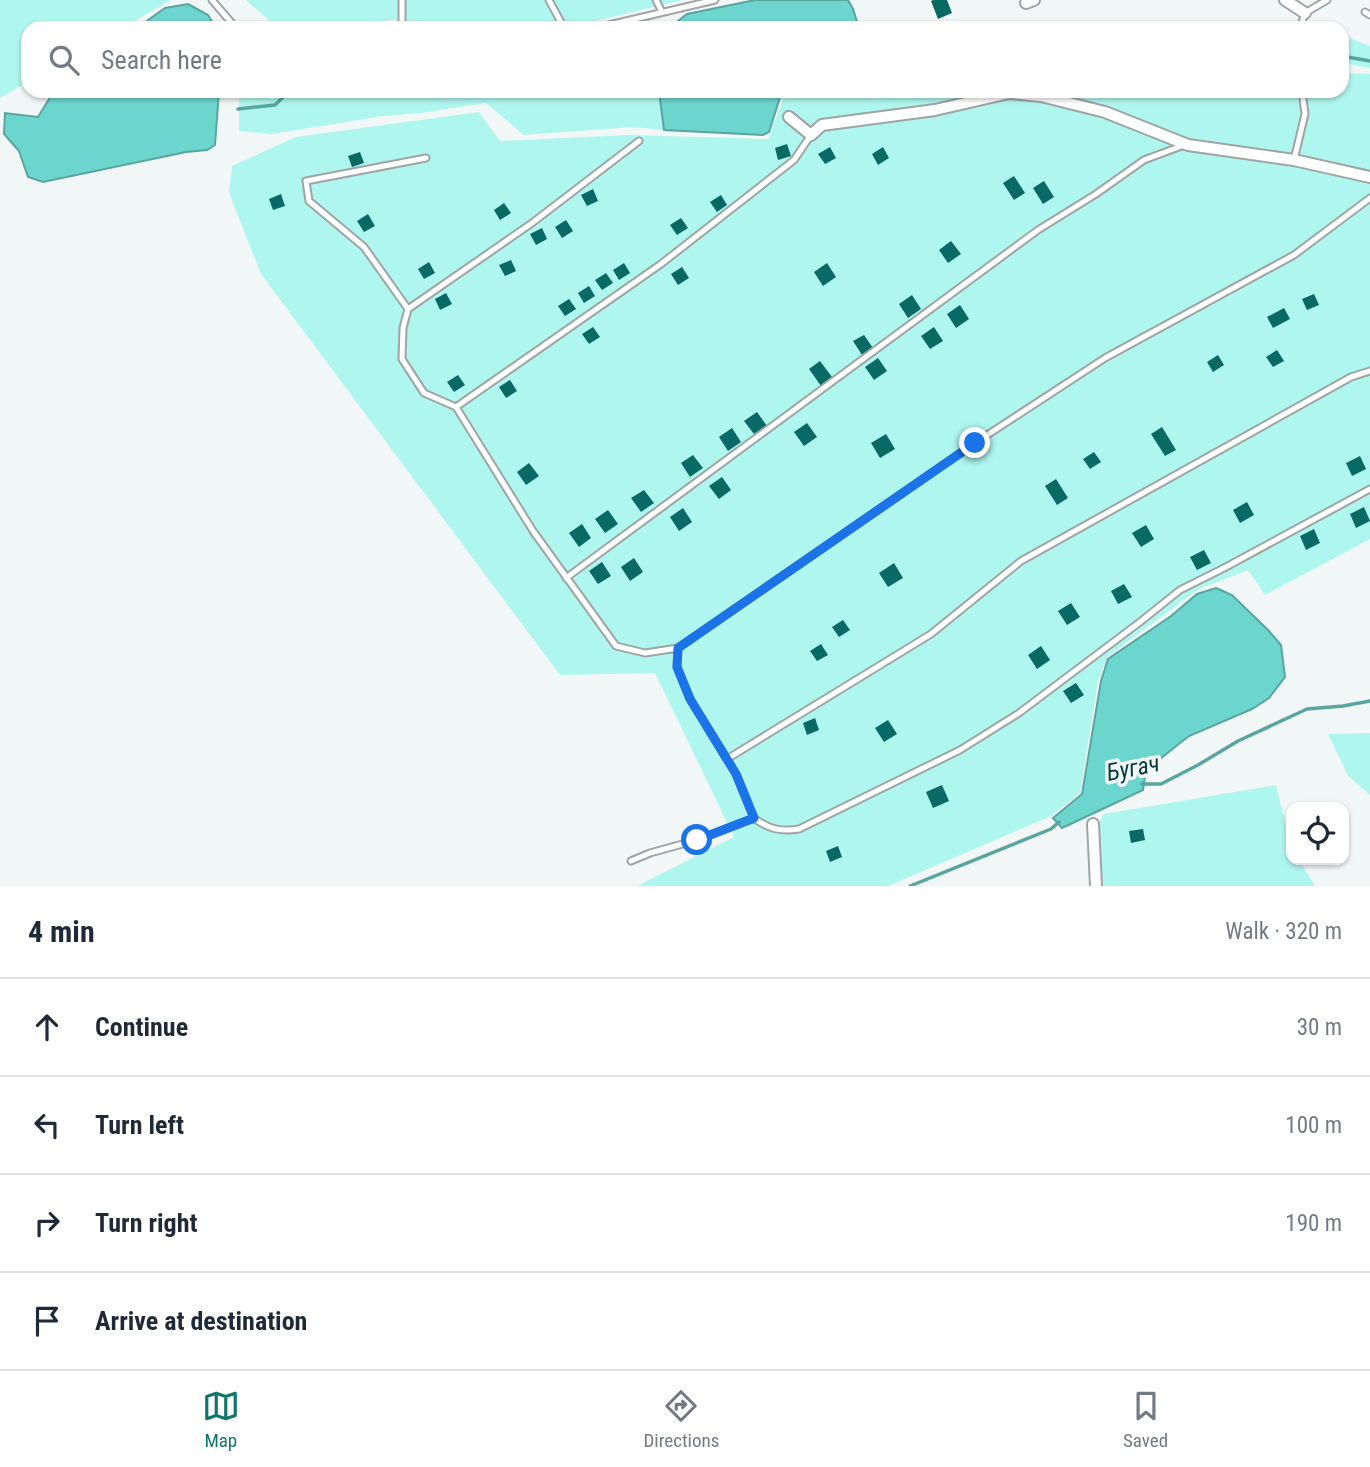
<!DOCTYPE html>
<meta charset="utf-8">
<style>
:root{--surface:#fff;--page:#f2f2f3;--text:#1f2937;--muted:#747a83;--line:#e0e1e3;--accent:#0f766e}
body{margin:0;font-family:"Roboto Condensed",sans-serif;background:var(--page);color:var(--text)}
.controls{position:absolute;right:21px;bottom:21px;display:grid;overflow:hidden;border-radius:14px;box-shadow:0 2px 5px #0004}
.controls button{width:63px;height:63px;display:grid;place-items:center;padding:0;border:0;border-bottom:2px solid var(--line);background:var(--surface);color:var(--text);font:35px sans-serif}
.stop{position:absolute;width:21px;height:21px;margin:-16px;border:5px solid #1a73e8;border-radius:50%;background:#fff}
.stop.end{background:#1a73e8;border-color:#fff;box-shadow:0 2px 7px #0008}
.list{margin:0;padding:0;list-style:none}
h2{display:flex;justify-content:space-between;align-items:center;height:91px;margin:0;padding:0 28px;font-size:30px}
h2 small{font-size:23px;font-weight:400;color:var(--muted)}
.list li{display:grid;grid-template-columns:46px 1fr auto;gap:21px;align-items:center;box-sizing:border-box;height:98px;padding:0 28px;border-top:2px solid var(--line)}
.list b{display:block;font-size:26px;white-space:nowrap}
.list em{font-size:23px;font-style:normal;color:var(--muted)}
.icon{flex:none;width:38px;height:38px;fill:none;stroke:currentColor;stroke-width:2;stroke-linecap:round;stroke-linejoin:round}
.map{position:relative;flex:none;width:1370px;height:886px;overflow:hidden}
.search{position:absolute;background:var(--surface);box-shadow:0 2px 5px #0004;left:21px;right:21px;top:21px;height:77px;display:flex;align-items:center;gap:18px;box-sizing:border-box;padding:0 24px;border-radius:21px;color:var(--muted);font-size:26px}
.sheet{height:483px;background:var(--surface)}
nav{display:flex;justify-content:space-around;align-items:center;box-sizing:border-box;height:98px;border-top:2px solid var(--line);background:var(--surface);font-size:19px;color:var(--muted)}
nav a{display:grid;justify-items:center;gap:4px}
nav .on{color:var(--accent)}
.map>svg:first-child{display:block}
.green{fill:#aff6ef}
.water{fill:#6cd6ce;stroke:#5aa59f;stroke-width:2}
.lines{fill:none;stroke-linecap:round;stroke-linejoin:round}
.stream{stroke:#5aa59f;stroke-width:3.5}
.building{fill:#096964}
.lane-casing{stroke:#9fa4a4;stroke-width:9}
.street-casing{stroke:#9fa4a4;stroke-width:14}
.lane{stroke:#fff;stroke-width:5}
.street{stroke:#fff;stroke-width:10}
.route{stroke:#1a73e8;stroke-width:9}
.labels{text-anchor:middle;stroke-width:7;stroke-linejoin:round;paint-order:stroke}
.water-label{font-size:24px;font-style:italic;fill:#053a37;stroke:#f1f7f6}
</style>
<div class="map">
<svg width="1370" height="886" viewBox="0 0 1370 886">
<rect width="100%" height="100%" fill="#f1f7f6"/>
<!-- green -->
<path class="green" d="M0 0H171L122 28H28V82L0 98Z
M246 0H683L566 28H412L405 19 330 25 273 24Z
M1342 35 1370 46V68L1349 64 1342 65Z
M1342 73 1370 74V539L1265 595 1248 570 1199 589 1107 657 1098 681 1080 793 1051 816 888 886H637L734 837 655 673 560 675 261 274 229 193 232 166 296 137 479 112 500 141 628 135 768 139 786 91H1342Z
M239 91H659L664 130 633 127 524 135 486 103 420 113 383 116 272 134 239 131Z
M1370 733V795L1348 776 1328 734Z
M1276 785 1291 846V860H1299L1315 886H1103L1099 823 1104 814Z"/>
<!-- water -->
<path class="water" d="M755 0H848L853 9 859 28H669L687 14Z
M188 4 208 15 216 28H137L165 8Z
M54 91H219L215 145 207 150 186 152 43 182 28 177 19 151 4 134 5 113 38 117Z
M659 91H782L769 132 763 135 664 130Z
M1216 588 1232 595 1269 631 1281 645 1285 677 1269 698 1252 709 1189 736 1146 770 1143 790 1062 828 1053 818 1082 794 1101 681 1108 659 1171 616 1197 594Z"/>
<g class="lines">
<!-- stream -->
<path class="stream" d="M1342 56 1370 61
M238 109 275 105 289 91
M1142 784H1161L1198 765 1238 741 1307 709 1343 706 1370 701
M910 886 1051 829 1059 822"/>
</g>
<!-- building -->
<path class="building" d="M933 0H947L952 13 938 19 931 1Z
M787 144 791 156 778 160 775 148Z
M830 147 836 158 825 164 818 154Z
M883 147 889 158 878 165 872 154Z
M360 152 364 163 352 167 348 156Z
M1014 176 1025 193 1014 200 1003 183Z
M1044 181 1054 197 1043 204 1033 188Z
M593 189 598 201 587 206 581 195Z
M281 194 285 206 273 210 269 199Z
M721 195 727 205 717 212 710 202Z
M504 203 511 213 500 220 494 210Z
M368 214 375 226 364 232 357 221Z
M681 218 688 228 677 235 670 225Z
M566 220 573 231 562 238 555 227Z
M542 228 547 239 536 245 530 234Z
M951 241 961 254 948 263 939 250Z
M511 260 516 271 505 276 499 265Z
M429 262 435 273 424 279 418 269Z
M624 263 630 273 619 280 613 270Z
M827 263 836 277 823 286 814 272Z
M682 267 689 278 678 285 671 274Z
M606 273 613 283 602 290 595 280Z
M589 286 595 296 584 303 578 293Z
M446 293 452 304 440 310 435 299Z
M1314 294 1319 305 1307 310 1302 299Z
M912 295 921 309 908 318 899 304Z
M569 299 576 309 565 316 558 306Z
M960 305 969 319 956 328 947 314Z
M1284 308 1290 319 1273 328 1267 317Z
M593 327 600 337 589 344 582 334Z
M934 327 943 341 930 349 921 336Z
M864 335 873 348 862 355 853 341Z
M1277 350 1284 361 1273 367 1266 357Z
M1218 355 1224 365 1213 372 1207 362Z
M878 358 887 371 874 380 865 367Z
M820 361 832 377 821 386 809 369Z
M458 375 465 385 454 392 447 382Z
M510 380 517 391 506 398 499 387Z
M757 412 767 426 754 434 744 421Z
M807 423 817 437 804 446 794 432Z
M1162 427 1176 450 1165 456 1151 434Z
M732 428 741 442 728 451 719 437Z
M886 434 895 449 880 458 871 443Z
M1094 452 1101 462 1090 469 1083 459Z
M693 455 703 468 690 477 681 463Z
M1360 456 1366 469 1352 476 1346 463Z
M529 463 539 476 526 485 517 472Z
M722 477 731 490 719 499 709 486Z
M1056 479 1068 498 1057 505 1045 486Z
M644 490 654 503 641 512 631 498Z
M1247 502 1254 515 1240 523 1233 510Z
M1364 507 1370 521 1356 528 1350 514Z
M683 508 692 522 679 531 670 517Z
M608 510 618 524 605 533 595 519Z
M582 524 591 538 579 547 569 533Z
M1146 525 1154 539 1141 547 1132 533Z
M1314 529 1320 543 1306 550 1300 536Z
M1204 550 1211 563 1197 570 1190 557Z
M634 558 643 572 630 581 621 567Z
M602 562 611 576 598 584 589 571Z
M894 563 903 578 888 587 879 573Z
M1124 584 1132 597 1118 604 1111 591Z
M1071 603 1080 617 1067 625 1058 611Z
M843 620 850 630 839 637 832 627Z
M821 644 828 655 817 661 810 651Z
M1041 646 1050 660 1037 669 1028 655Z
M1076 683 1084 695 1071 703 1063 691Z
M815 718 819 730 807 735 803 723Z
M888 720 897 734 884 742 875 728Z
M942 785 949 801 933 808 926 792Z
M1143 829 1145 840 1131 843 1129 831Z
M838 846 842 857 830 862 826 851Z"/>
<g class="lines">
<!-- lane casing -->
<g class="lane-casing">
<path id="lane" d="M212 0 236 28
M549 0 564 28
M656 0 662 12
M1365 12 1370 15
M402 28V0
M596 28 715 0
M1300 28 1305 13 1327 0
M811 135 794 160 661 264 456 407 533 531 616 646 645 653 678 648 975 443 1105 358 1294 255 1370 198
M426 158 306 181 309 201 364 247 408 309 403 328 402 359 424 393 456 407
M1294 160 1305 114 1302 91
M408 309 532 223 639 141
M566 578 1038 230 1096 194 1144 160 1184 145
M678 648 677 667 690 699 736 774 754 818
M727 759 931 634 1021 561 1351 377 1370 371
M631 861 650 853 697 840 754 818C768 829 781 832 799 829L960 750 1019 713 1140 622 1180 590 1224 568 1370 489"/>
</g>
<!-- street casing -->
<g class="street-casing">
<path id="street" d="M1285 0 1305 13
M1026 3 1034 0
M789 117 811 135 822 125 935 110 1009 93 1041 96 1105 112 1188 145 1294 160 1370 177
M1093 824 1096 886"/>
</g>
<!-- lane -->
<use href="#lane" class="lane"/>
<!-- street -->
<use href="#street" class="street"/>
</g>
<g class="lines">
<!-- route -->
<path class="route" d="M697 840 754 818 736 774 690 699 677 667 678 648 975 443"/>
</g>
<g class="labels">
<!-- water labels -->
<g class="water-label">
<text transform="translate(1133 768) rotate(-11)" y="8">Бугач</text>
</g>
</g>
</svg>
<div class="controls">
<button><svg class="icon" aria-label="locate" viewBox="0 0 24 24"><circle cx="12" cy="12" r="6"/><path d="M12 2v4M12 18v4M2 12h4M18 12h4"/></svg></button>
</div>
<div class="stop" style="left:697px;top:840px"></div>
<div class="stop end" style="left:975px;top:443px"></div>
<div class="search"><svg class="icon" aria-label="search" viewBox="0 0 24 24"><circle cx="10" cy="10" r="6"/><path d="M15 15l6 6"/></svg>Search here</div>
</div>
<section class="sheet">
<h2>4 min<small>Walk · 320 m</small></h2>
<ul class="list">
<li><svg class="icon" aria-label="ahead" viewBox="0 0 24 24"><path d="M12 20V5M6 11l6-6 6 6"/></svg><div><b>Continue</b></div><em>30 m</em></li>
<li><svg class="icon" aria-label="left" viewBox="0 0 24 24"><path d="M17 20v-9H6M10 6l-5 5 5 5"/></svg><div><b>Turn left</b></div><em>100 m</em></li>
<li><svg class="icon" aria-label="right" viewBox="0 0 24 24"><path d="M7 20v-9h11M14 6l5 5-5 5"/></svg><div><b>Turn right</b></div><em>190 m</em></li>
<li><svg class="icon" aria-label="arrive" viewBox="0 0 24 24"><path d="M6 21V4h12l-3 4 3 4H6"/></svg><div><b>Arrive at destination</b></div></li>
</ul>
</section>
<nav>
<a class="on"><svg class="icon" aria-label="map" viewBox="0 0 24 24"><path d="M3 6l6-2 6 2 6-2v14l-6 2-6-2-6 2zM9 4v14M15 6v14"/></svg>Map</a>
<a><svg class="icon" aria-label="directions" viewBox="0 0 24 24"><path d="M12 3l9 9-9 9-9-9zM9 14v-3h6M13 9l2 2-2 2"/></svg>Directions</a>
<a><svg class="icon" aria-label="saved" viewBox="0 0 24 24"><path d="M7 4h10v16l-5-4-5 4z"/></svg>Saved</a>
</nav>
